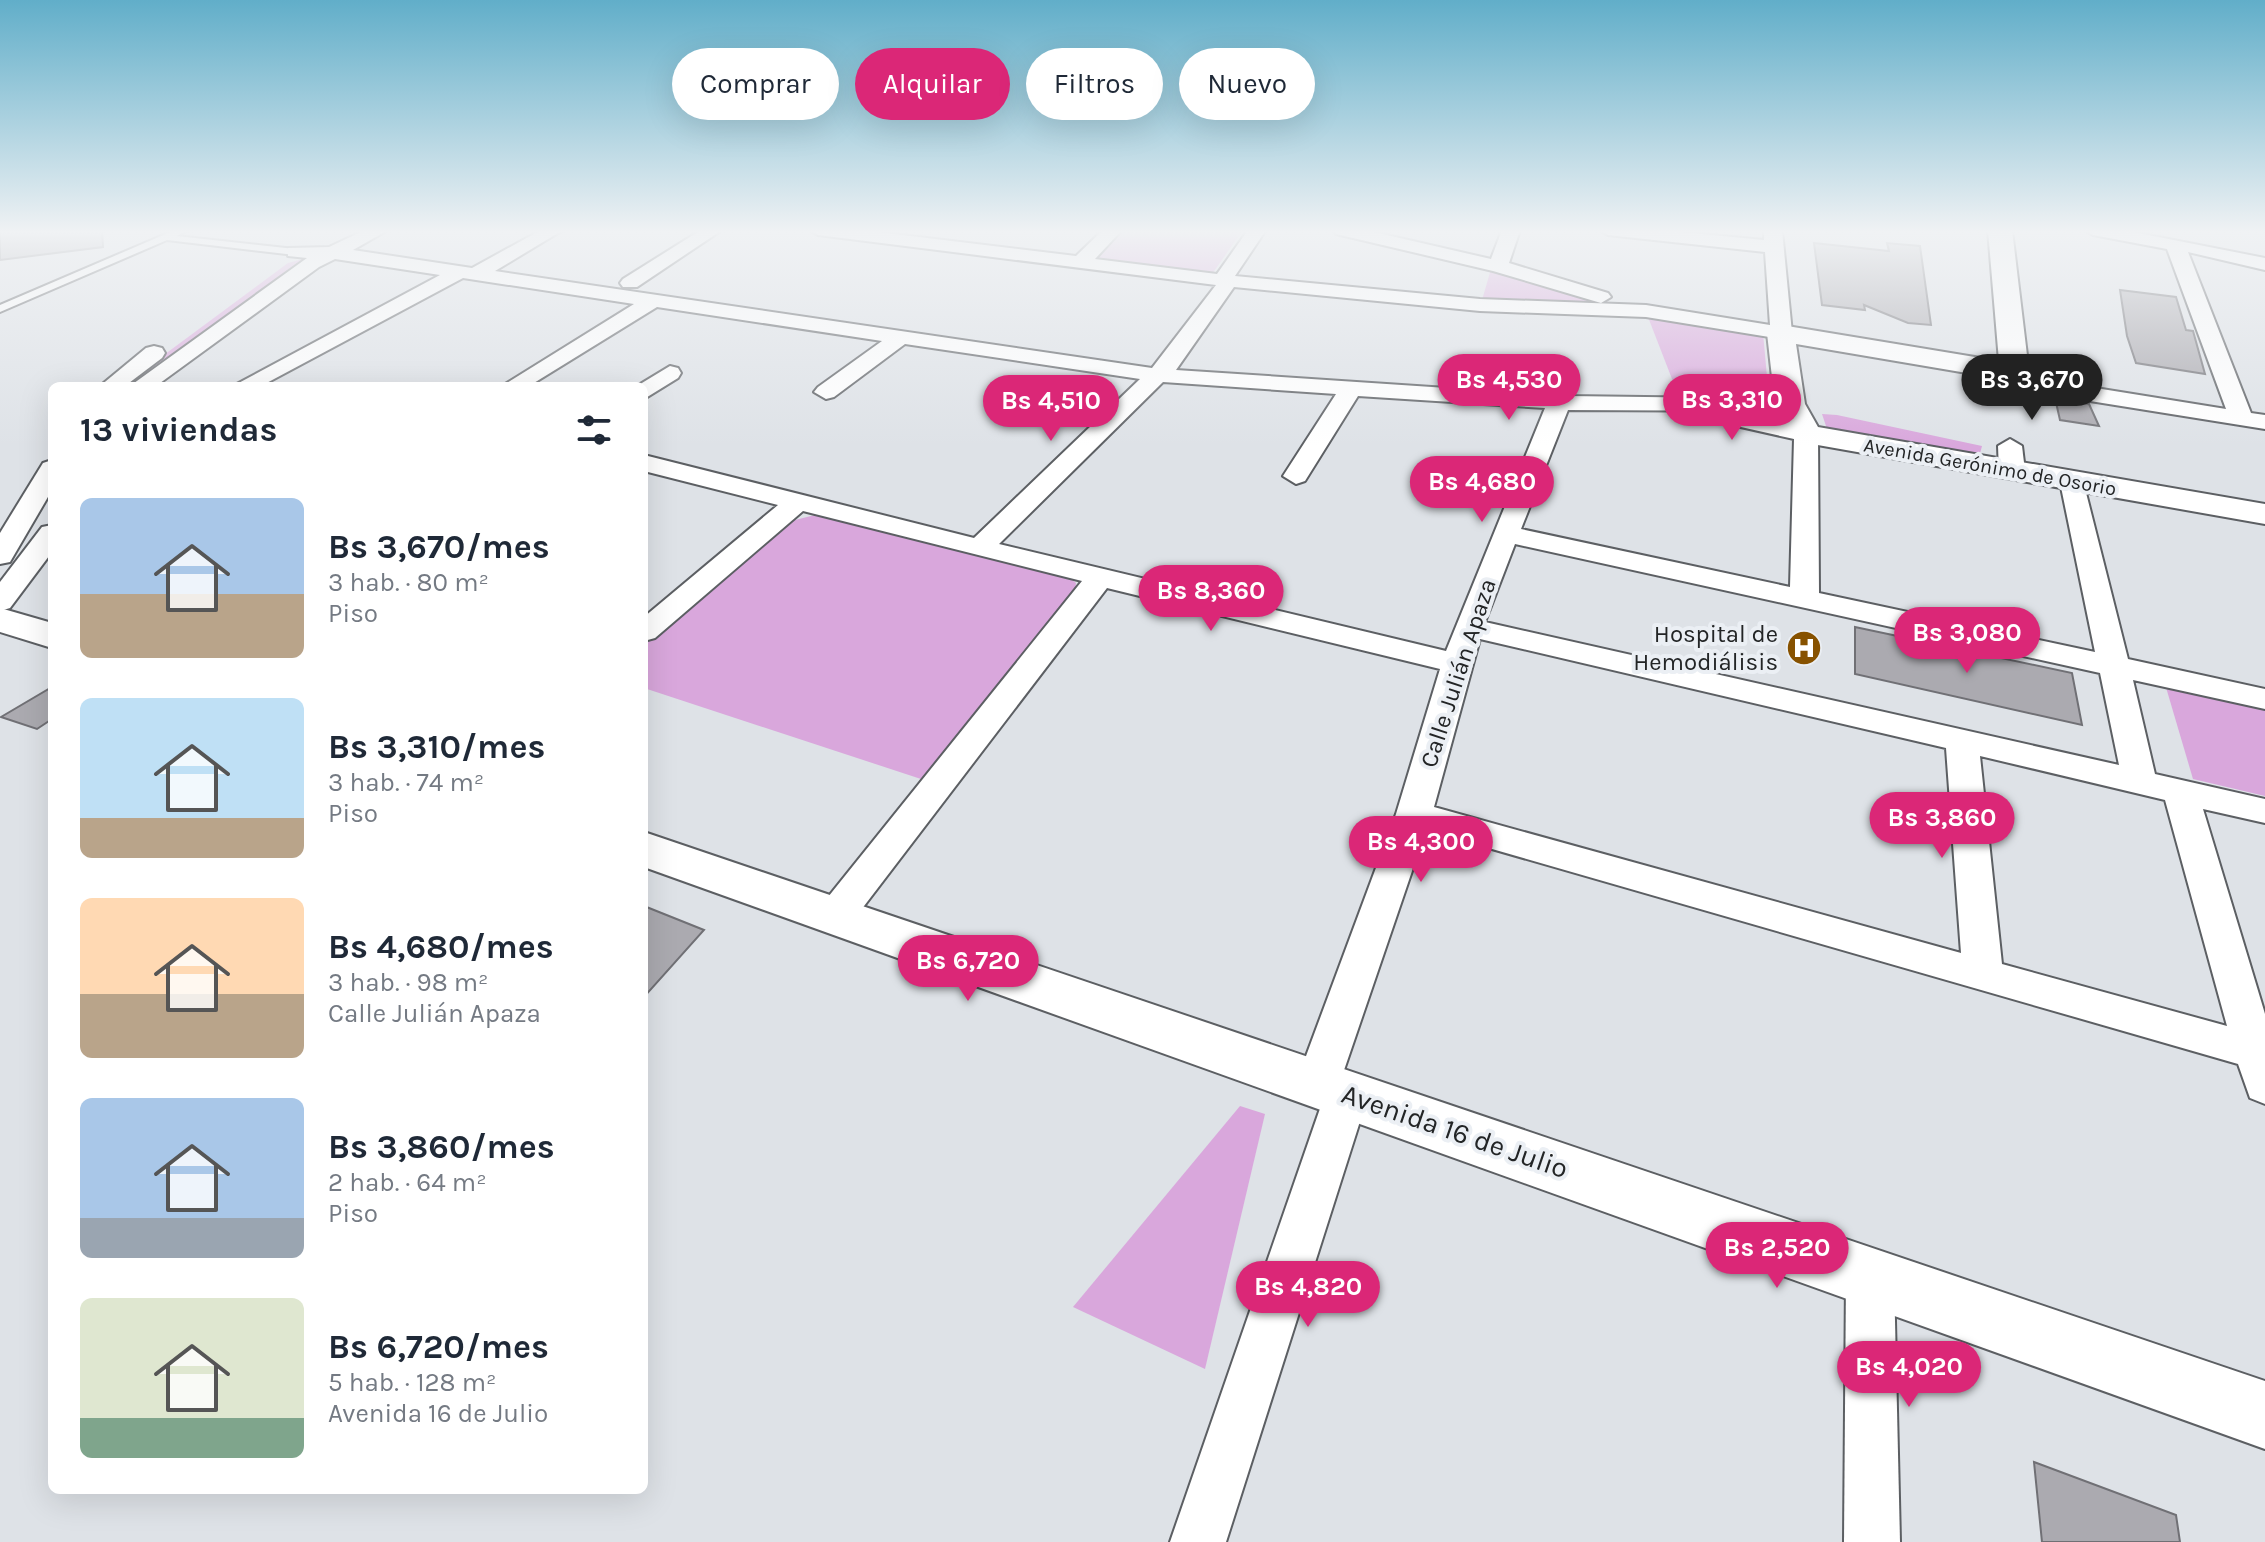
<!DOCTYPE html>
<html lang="es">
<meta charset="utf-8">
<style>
body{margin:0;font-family:Karla,sans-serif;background:#f2f2f3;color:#1f2937;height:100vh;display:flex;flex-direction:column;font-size:30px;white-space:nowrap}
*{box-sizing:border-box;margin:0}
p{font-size:26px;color:#747a83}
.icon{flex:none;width:44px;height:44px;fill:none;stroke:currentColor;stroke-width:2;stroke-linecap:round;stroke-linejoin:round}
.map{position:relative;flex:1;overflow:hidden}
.details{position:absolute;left:48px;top:382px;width:600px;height:1112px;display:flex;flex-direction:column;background:#fff;border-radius:12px;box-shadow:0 8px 32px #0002}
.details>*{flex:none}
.banner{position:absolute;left:672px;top:48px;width:760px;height:72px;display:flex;gap:16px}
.price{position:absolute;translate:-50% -68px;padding:0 18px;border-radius:28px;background:#db2777;color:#fff;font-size:26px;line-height:52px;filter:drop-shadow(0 2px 4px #0008)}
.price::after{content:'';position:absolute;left:50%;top:48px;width:24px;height:18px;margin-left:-12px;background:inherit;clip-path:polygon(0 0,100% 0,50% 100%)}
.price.selected{background:#222;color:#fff}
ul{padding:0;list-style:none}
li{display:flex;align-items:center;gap:24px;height:200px;padding:0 32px}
li span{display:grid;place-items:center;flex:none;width:224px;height:160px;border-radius:12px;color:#555}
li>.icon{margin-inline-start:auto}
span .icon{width:96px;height:96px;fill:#fffc;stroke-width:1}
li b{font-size:34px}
h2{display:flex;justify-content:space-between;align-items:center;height:96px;padding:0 32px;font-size:34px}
.pill{padding:0 28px;border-radius:36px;background:#fff;box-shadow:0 8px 32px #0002;font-size:28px;line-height:72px}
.pill.selected{background:#db2777;color:#fff}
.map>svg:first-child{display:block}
</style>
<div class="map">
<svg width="2265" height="1542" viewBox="0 0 2265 1542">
<rect width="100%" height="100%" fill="#dee2e7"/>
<g fill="#d9a7dc">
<polygon points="1121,230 1243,230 1212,274 1093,260"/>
<polygon points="303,259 306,261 131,386 122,386 288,263"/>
<polygon points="1491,269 1602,304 1482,300"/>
<polygon points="1648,317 1763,333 1769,399 1679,397"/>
<polygon points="1822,414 1837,415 1982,446 1979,457 1827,429"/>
<polygon points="819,514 1071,579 1076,583 1075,592 921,779 644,688 644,645 795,520"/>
<polygon points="2165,684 2265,706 2265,796 2193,779"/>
<polygon points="1240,1106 1265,1114 1205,1369 1073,1307"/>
</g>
<g fill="#abaab0" stroke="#707075" stroke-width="2">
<polygon points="0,230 102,230 103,247 0,260"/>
<polygon points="1814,243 1889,251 1887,243 1920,246 1931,325 1908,323 1864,305 1865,310 1822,305"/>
<polygon points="2120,290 2176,297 2186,330 2193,331 2205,374 2136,363 2127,336"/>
<polygon points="2048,366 2073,370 2079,382 2050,378"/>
<polygon points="2055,398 2089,404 2099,426 2060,420"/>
<polygon points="1855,627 2072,673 2082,725 1855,674"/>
<polygon points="52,687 52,719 37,729 1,717"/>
<polygon points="644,906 704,930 644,997"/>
<polygon points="2034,1462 2176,1515 2180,1542 2042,1542"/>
</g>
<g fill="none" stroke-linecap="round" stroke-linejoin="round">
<g stroke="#5c5f63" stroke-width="4">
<polygon id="service" points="175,230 188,230 177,236 295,249 300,252 295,255 167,240 0,312 0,305"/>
</g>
<g stroke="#5c5f63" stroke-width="4">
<g id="minor">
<path d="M365,230H388L353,250L472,268L541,230H563L495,271L1152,368L1216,285L818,235L809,230H861L1076,256L1103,230H1122L1095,259L1217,274L1248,230H1266L1235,276L1480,299L1646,305L1770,325L1765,252L1608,235L1599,230H1660L1764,240V230H1782L1792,333L1781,339L1646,317L1480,311L1234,287L1176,370L1568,396L1798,399L1802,404L1798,409L1790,411L1568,410L1521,529L1790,587L1794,439L1723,423L1719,418L1731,411L1815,429L1818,434L1819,593L2095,652L2060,482L2064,477H2082L2128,659L2265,689V709L2133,680L2155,774L2265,799V823L2203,809L2265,1014V1104L2250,1098L2238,1064L1426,830L1342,1076L1362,1080L1369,1093L1226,1542H1170L1323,1100L1303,1096L1296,1083L1396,814L1440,669L1107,588L848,927L834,932L820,927L815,917L820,907L1082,581L803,511L655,638L644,641V617L778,505L644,471V455L974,538L1140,379L905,344L834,397L826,399L814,392L818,387L882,341L657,307L529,386H502L634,304L463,278L261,386H233L440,275L335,259L319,267L156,386H130L307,258L288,256V248L329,247ZM1163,382L1336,394L1283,476L1296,484L1305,481L1358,396L1545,408L1446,651L999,544ZM1515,544L2100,673L2119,765L1485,622ZM1480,639L1946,748L1961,953L1434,807ZM1980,756L2165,800L2227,1026L2002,964Z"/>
<polygon points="701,230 722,230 637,287 623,287 620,283 623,279"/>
<polygon points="1333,230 1365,230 1491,259 1502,230 1520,230 1509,263 1608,293 1611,297 1601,303 1493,271 1336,234"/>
<polygon points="2084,230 2123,230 2265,258 2265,270 2188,252 2251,413 2265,415 2265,429 2040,393 2006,377 2003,372 2014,365 2046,380 2226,409 2167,249 2093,235"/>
<polygon points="154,346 162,348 165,353 162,358 125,386 100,386 146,348"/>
<polygon points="670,366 678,368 681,373 678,378 644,399 644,386 637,386"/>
<polygon points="2010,439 2022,446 2025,471 2012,479 1999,471 1998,446"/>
<polygon points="52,460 52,490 10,562 0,564 0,533 43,463"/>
<polygon points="52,525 52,552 10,608 0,611 0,582 42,527"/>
<polygon points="1870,1253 1887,1260 1894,1277 1900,1542 1844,1542 1846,1277 1853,1260"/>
</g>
</g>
<g stroke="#5c5f63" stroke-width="4">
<polygon id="tertiary" points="1988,230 2012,230 2029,372 2024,378 2014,381 1796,344 1805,404 1818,427 2265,504 2265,524 1795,441 1775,404 1767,333 1771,327 1781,325 1999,361"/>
</g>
<g stroke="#5c5f63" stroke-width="4">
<g id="secondary">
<polygon points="0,608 52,623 52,648 0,632"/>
<polygon points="644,832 2265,1381 2265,1449 644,867"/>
</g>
</g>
<use href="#service" fill="#fff" fill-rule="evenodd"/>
<use href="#minor" fill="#fff" fill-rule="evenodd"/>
<use href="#tertiary" fill="#fff" fill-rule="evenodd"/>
<use href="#secondary" fill="#fff" fill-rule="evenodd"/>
</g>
<linearGradient id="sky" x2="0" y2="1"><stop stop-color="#61aec9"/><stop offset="0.52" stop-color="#f0f2f4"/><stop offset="1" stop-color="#f0f2f4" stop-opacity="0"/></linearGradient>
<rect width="2265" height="446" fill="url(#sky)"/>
<defs>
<g id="hospital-disc" transform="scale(1.8)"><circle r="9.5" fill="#875200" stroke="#ebeff4"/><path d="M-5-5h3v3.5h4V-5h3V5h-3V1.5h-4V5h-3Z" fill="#fff"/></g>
</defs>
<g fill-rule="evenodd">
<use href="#hospital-disc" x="1804" y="648"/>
</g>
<g text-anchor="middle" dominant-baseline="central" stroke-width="8" stroke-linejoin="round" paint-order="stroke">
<g font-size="20" fill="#232526" stroke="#ebeff4">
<text transform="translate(1990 467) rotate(10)">Avenida Gerónimo de Osorio</text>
</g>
<g font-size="24" fill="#232526" stroke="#ebeff4" text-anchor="end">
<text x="1778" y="634">Hospital de<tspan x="1778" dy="28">Hemodiálisis</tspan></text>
</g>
<g font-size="24" fill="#232526" stroke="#ebeff4">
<text transform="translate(1458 673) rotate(-72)">Calle Julián Apaza</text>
</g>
<g font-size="28" fill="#232526" stroke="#ebeff4">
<text transform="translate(1455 1131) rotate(19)">Avenida 16 de Julio</text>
</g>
</g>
</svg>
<b class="price" style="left:1509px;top:422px">Bs 4,530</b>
<b class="price selected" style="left:2032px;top:422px">Bs 3,670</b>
<b class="price" style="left:1732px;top:442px">Bs 3,310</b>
<b class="price" style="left:1051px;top:443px">Bs 4,510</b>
<b class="price" style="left:1482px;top:524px">Bs 4,680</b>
<b class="price" style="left:1211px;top:633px">Bs 8,360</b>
<b class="price" style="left:1967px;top:675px">Bs 3,080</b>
<b class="price" style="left:1942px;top:860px">Bs 3,860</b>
<b class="price" style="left:1421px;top:884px">Bs 4,300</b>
<b class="price" style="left:968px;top:1003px">Bs 6,720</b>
<b class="price" style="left:1777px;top:1290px">Bs 2,520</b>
<b class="price" style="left:1308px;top:1329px">Bs 4,820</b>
<b class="price" style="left:1909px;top:1409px">Bs 4,020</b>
<div class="banner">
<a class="pill">Comprar</a>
<a class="pill selected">Alquilar</a>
<a class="pill">Filtros</a>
<a class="pill">Nuevo</a>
</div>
<section class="details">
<h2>13 viviendas<svg class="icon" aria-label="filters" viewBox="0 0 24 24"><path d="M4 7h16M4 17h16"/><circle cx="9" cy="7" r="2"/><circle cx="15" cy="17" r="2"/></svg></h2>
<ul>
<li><span style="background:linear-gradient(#a9c7e8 60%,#b9a48a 0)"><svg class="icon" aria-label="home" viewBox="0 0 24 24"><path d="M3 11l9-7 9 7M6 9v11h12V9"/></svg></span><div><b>Bs 3,670/mes</b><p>3 hab. · 80 m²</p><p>Piso</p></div></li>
<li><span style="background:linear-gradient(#bfe0f5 75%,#b9a48a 0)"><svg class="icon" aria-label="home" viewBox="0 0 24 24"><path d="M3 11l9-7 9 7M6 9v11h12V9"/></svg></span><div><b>Bs 3,310/mes</b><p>3 hab. · 74 m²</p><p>Piso</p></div></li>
<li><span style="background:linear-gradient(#ffd9b3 60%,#b9a48a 0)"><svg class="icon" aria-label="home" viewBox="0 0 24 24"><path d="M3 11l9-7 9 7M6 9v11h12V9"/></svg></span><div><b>Bs 4,680/mes</b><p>3 hab. · 98 m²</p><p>Calle Julián Apaza</p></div></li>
<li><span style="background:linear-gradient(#a9c7e8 75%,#9aa5b1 0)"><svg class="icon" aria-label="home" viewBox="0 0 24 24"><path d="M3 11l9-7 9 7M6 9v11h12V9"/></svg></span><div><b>Bs 3,860/mes</b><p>2 hab. · 64 m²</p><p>Piso</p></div></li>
<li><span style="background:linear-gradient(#dfe7d0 75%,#7fa58c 0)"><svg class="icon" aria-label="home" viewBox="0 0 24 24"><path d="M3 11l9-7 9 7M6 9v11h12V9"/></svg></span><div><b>Bs 6,720/mes</b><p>5 hab. · 128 m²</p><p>Avenida 16 de Julio</p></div></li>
</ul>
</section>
</div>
